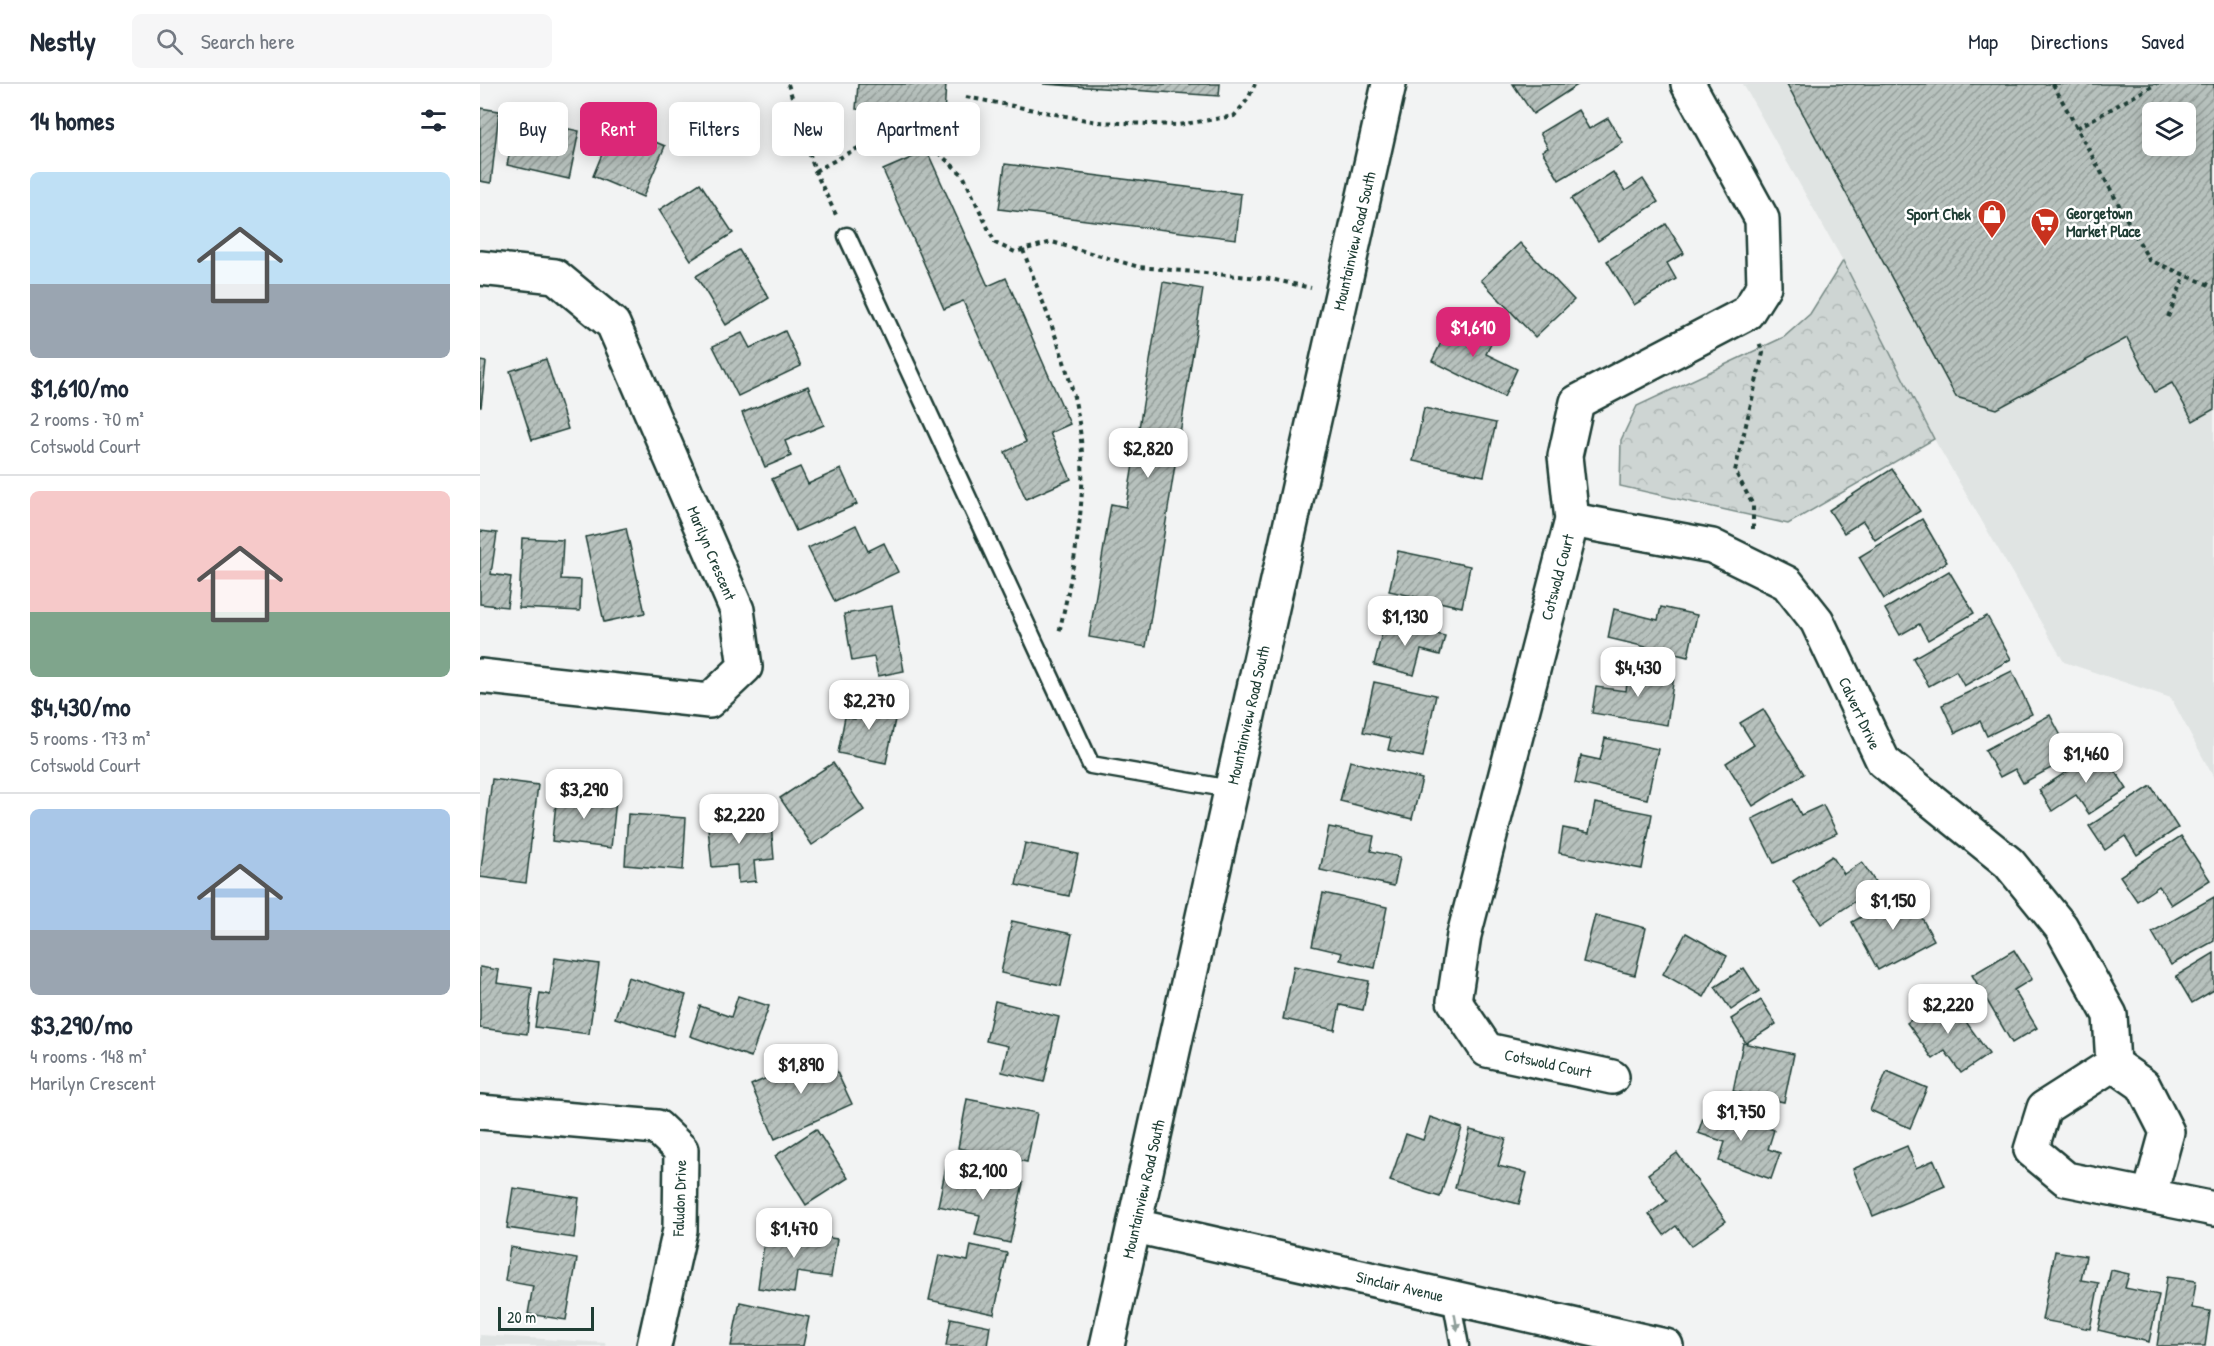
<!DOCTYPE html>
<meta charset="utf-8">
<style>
body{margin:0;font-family:"Patrick Hand",sans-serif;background:#f6f6f7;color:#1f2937;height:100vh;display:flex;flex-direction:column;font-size:22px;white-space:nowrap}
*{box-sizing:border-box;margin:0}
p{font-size:20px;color:#747a83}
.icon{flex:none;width:33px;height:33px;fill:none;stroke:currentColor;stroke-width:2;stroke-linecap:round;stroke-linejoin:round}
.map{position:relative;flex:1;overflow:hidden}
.drawer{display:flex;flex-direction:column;background:#fff;width:480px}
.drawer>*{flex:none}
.banner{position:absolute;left:18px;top:18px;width:570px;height:54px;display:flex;gap:12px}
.buttons{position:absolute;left:1662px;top:18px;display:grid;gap:12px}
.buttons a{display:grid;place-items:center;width:54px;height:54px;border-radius:9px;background:#fff;box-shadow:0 3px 15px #0003;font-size:30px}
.scale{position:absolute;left:18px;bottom:15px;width:96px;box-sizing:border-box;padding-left:6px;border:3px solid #1f3d34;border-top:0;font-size:16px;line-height:21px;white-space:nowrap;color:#1f3d34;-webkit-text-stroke:4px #fff;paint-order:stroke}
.price{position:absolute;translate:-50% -51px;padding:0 14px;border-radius:12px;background:#fff;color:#222;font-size:20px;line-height:39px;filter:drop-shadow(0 2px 3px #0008)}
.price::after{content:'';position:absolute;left:50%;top:36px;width:18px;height:14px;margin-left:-9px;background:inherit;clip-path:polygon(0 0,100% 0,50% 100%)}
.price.on{background:#db2777;color:#fff}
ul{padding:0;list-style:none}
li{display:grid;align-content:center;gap:12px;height:318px;padding:0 30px}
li+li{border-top:2px solid #e0e1e3}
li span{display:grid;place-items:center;height:186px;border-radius:9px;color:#555}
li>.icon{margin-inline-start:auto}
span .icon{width:108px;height:108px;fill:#fffc;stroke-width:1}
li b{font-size:26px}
h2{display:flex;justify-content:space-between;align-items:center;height:72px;padding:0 30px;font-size:26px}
.chip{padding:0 21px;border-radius:9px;background:#fff;box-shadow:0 3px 15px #0003;font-size:21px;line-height:54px}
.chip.on{background:#db2777;color:#fff}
header{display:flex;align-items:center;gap:36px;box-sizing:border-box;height:84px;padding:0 30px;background:#fff;border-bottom:2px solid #e0e1e3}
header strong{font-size:28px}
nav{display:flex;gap:33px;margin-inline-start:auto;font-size:21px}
.search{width:420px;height:54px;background:#f6f6f7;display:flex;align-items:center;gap:15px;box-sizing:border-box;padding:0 21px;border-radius:9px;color:#747a83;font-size:22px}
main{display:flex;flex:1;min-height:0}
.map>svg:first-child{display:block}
</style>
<header>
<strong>Nestly</strong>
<div class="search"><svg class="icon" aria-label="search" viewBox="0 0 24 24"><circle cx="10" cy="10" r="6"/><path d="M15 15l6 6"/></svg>Search here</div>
<nav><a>Map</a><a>Directions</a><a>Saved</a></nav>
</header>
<main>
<section class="drawer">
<h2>14 homes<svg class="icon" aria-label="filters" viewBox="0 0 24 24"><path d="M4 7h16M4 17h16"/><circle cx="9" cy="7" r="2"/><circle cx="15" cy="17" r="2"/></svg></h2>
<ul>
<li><span style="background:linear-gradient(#bfe0f5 60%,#9aa5b1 0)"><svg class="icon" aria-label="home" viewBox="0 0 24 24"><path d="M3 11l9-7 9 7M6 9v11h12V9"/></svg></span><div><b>$1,610/mo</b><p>2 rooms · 70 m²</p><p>Cotswold Court</p></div></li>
<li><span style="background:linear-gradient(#f6c9c9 65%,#7fa58c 0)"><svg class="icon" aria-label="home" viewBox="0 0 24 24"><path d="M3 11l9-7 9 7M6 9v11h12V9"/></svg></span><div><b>$4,430/mo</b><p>5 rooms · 173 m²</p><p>Cotswold Court</p></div></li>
<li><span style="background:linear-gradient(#a9c7e8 65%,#9aa5b1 0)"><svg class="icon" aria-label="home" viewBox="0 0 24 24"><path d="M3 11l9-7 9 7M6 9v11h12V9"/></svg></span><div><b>$3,290/mo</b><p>4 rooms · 148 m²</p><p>Marilyn Crescent</p></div></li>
</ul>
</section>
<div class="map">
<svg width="1734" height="1262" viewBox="0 0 1734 1262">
<defs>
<pattern id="park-crowns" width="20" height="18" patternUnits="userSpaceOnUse" patternTransform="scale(1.5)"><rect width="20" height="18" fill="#ced5d3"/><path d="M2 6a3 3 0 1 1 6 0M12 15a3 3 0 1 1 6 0" fill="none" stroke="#b0b8b6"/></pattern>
<pattern id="building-hatch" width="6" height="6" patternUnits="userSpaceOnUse" patternTransform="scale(1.5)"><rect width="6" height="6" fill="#b7c1bd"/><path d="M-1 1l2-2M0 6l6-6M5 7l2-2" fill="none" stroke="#949e9a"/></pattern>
</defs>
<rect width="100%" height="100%" fill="#f2f3f3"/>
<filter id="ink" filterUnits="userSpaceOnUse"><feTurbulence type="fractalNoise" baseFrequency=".0167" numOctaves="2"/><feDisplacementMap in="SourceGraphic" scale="12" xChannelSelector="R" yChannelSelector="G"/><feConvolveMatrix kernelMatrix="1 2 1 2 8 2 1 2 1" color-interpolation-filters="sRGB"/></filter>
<g filter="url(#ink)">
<g fill="#e0e4e3" fill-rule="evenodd">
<path d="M1263,0H1734V694L1691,614L1584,578L1454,355L1363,177ZM1672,28H1706V62H1672Z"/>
<polygon points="0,1251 126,1259 125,1262 0,1262"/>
</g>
<polygon fill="url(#park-crowns)" stroke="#768984" stroke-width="1.5" points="1363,177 1454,355 1308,440 1140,402 1141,356 1157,322 1304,253 1330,230"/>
<g fill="url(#building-hatch)" stroke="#1f3d34" stroke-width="1.5" fill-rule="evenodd">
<polygon points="378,0 466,0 464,30 376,25"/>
<polygon points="563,0 740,0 739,12"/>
<polygon points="1033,0 1099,0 1053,30"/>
<path d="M1307,0H1734V325L1713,337L1692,299L1675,308L1647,254L1517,325L1476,313ZM1672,28H1706V62H1672Z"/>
<polygon points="0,24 19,27 11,99 0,97"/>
<polygon points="1098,26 1109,45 1128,34 1143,59 1079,96 1062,67 1068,64 1060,49"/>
<polygon points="37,34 99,47 89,95 27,81"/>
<polygon points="134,41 185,62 163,113 113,92"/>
<polygon points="447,67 508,202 526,194 590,340 570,349 591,395 546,415 525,368 546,358 483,217 464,225 403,86"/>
<polygon points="525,80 761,110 756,155 519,125"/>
<polygon points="1133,88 1145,107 1163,95 1178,118 1118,157 1091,115"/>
<polygon points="220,99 253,149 211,176 179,126"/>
<polygon points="1186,140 1204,169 1187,179 1196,195 1154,221 1127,177"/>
<polygon points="1040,159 1094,216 1055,253 1001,196"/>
<polygon points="259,166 289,214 246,241 216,192"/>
<polygon points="683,198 723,205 666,563 609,553 631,420 646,423"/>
<polygon points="973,234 1014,254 1006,270 1037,285 1024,313 952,277"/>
<polygon points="305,247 321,282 258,312 233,262 262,249 270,264"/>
<polygon points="66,275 88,345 52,356 30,287"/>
<polygon points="0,277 6,278 1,323 0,323"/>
<polygon points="328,302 344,341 305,357 311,372 285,383 262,329"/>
<polygon points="944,324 1016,339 1004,392 933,377"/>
<polygon points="320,383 328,400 361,385 377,420 316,447 292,395"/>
<polygon points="1412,385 1440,427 1395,456 1383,437 1364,449 1349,426"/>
<polygon points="1442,435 1467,478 1404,515 1379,473"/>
<polygon points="376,441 388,467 404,459 418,488 355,518 328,464"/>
<polygon points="146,444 165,529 124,538 105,453"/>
<polygon points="0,447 17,449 11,490 31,493 27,523 0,520"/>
<polygon points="42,454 83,456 81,495 101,496 100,527 39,524"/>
<polygon points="918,467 990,482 982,523 909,507"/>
<polygon points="1469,487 1494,529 1448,556 1439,540 1420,551 1405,525"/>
<polygon points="412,522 424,587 398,592 394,573 372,577 364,530"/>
<polygon points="1181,523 1217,531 1208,573 1128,554 1134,525 1178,536"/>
<polygon points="1507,532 1531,575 1484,602 1476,587 1449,602 1433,574"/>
<polygon points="905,537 965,552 960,571 941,566 934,591 894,581"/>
<polygon points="1149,585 1194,592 1187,641 1112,629 1116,603 1146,607"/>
<polygon points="1532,587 1552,630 1507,652 1500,637 1475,649 1462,621"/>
<polygon points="894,598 956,611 943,673 908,666 911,654 883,648"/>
<polygon points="379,613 418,621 406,679 358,669 365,633 375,635"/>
<polygon points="1283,625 1324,690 1273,722 1246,679 1274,661 1260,639"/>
<polygon points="1570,631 1592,673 1543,699 1535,685 1520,693 1505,666"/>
<polygon points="1125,654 1178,665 1167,715 1095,699 1101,672 1120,676"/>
<polygon points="1621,665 1647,705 1609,730 1596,711 1572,727 1559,706"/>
<polygon points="870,677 942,695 932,735 860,717"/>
<polygon points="353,679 384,726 332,761 300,714"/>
<polygon points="12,695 58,701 46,799 0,793"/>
<polygon points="1671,702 1698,744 1657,771 1645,752 1625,766 1609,742"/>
<polygon points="77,709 136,716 131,764 72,757"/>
<polygon points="1313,715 1321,731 1343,721 1357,749 1294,779 1272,735"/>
<polygon points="1115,719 1172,730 1162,785 1079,769 1083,744 1109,749"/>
<polygon points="148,730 206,734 203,786 145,781"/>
<polygon points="262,731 263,743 291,740 294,775 274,777 276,797 258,799 257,781 232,783 227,734"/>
<polygon points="849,743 894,752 891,767 920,773 914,802 840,786"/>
<polygon points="1701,752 1730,796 1691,821 1679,802 1657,817 1640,792"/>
<polygon points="545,759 598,770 589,812 536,801"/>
<polygon points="1352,772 1364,790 1382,778 1398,802 1341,840 1313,797"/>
<polygon points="1427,807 1454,856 1398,886 1372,838"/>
<polygon points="843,809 907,823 895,884 860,876 862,869 832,862"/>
<polygon points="1734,813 1734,857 1691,881 1672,848"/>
<polygon points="1115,831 1166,844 1155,891 1103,878"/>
<polygon points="532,837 592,850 581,902 521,889"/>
<polygon points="1206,849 1247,872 1224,913 1183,890"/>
<polygon points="1534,866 1552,895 1534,906 1557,944 1532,959 1492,891"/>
<polygon points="1734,869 1734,906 1712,919 1696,892"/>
<polygon points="75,874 119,880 109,950 55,943 60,909 70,911"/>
<polygon points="814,882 889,897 883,926 860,921 855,946 803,935"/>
<polygon points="0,883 19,886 17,899 52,904 47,950 0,944"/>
<polygon points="1264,884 1279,907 1251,926 1235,903"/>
<polygon points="148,893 206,911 193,952 135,934"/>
<polygon points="1467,911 1509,970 1481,989 1465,967 1453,975 1427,939"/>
<polygon points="258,912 289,922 271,973 210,952 220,922 251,933"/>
<polygon points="1281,916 1296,940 1266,959 1251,935"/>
<polygon points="515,917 579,933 564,998 522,988 528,962 506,957"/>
<polygon points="1263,959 1314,970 1304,1018 1253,1007"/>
<polygon points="347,967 372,1020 295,1055 271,1001"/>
<polygon points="1407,987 1447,1004 1430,1044 1390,1026"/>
<polygon points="487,1015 557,1029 547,1078 478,1064"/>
<polygon points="1227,1022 1294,1046 1288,1065 1300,1069 1291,1095 1239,1077 1245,1058 1218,1049"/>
<polygon points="950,1033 982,1044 960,1113 910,1097 926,1050 943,1056"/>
<polygon points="336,1045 368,1094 326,1121 295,1072"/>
<polygon points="990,1046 1026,1055 1018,1082 1047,1089 1039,1120 975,1104"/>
<polygon points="1427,1062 1436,1084 1454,1076 1465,1102 1393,1132 1373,1085"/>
<polygon points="1197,1069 1246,1137 1211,1162 1196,1142 1184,1151 1169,1130 1187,1117 1168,1090"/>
<polygon points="466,1083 543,1099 530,1159 495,1151 500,1131 458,1122"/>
<polygon points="33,1104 99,1114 94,1154 27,1144"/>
<polygon points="286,1145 357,1155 351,1193 317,1188 314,1209 278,1204"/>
<polygon points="491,1161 527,1169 514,1230 449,1216 459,1171 488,1177"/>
<polygon points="30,1163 97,1175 86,1236 48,1230 53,1202 25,1197"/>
<polygon points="1575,1167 1606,1172 1601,1196 1619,1199 1610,1245 1562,1236"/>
<polygon points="1631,1186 1649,1190 1645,1204 1679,1211 1669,1258 1618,1246"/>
<polygon points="1687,1193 1716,1197 1712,1224 1730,1227 1725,1262 1677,1262"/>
<polygon points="260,1218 329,1233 323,1262 251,1262"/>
<polygon points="471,1234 510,1242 507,1262 466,1262"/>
</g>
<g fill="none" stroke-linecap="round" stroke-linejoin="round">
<g stroke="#1f3d34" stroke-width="21">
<g id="lane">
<polyline points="367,152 611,681 751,705"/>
<polyline points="971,1214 980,1262"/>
</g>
</g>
<g stroke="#1f3d34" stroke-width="38">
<g id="street">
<polyline points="0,184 75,192 133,240 257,526 265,583 229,617 0,592"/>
<polyline points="1092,436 1232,462 1307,499 1337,537 1403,677 1529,779 1581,843 1630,931 1633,980"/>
<polyline points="1633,980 1564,1024 1551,1066 1586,1095 1734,1125"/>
<polyline points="1633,980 1663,1001 1687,1048 1670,1110"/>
<polyline points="1132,993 1007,966 974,917 984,851 1092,436 1085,372 1097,318 1267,229 1284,202 1282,135 1208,0"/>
<polyline points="0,1028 177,1043 201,1066 200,1146 174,1262"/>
</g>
</g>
<g stroke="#1f3d34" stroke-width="38">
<g id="secondary">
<polyline points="655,1142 1186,1262"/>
<polyline points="627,1262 909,0"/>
</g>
</g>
<g stroke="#1f3d34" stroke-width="4" stroke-dasharray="4.5 4.5" stroke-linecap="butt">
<polyline points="308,0 335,87 357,133"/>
<polyline points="1573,0 1669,176 1734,203"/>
<polyline points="486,13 617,38 698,41 754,32 768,15 775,0"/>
<polyline points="1597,44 1676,0"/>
<polyline points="335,87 395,55 446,58 483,91 515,159 535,168 572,158 659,183 791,195 831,204"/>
<path d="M543,166C561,214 582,264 594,313C613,391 596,474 579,549"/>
<polyline points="1688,233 1705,191"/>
<polyline points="1273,445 1273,421 1255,387 1283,269 1279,258"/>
</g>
<use href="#lane" stroke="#fff" stroke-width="16"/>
<use href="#street" stroke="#fff" stroke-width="33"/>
<use href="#secondary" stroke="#fff" stroke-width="33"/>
</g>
<defs><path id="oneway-solid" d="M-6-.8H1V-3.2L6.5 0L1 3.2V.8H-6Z" transform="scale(1.5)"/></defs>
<use fill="#8f9e9a" href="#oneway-solid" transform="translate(976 1238) rotate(80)"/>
</g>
<defs>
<g id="shop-pin" transform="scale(1.5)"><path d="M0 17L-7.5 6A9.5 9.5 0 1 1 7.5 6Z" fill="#c8321e" stroke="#fff"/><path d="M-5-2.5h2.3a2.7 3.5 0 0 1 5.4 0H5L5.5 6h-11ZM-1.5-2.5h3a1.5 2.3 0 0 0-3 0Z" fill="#fff"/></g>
<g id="supermarket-pin" transform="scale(1.5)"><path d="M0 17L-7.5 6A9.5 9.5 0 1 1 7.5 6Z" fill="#c8321e" stroke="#fff"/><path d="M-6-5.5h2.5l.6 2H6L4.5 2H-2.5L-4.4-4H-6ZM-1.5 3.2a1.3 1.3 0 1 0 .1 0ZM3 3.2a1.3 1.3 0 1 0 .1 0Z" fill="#fff"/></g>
</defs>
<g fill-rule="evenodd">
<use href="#shop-pin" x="1512" y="130"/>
<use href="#supermarket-pin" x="1565" y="138"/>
</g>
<g text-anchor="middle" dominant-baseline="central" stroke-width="5" stroke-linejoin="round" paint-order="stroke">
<g font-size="16" font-weight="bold" fill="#1f3d34" stroke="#fff" text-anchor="start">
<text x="1586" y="129">Georgetown<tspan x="1586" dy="18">Market Place</tspan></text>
<text x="1491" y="130" text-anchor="end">Sport Chek</text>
</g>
<g font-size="16" fill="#1f3d34" stroke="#fff">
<text transform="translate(874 157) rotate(-77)">Mountainview Road South</text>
<text transform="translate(232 469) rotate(67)">Marilyn Crescent</text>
<text transform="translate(1077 493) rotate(-75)">Cotswold Court</text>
<text transform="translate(1380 629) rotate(65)">Calvert Drive</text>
<text transform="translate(768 631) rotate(-77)">Mountainview Road South</text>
<text transform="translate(1068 979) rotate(12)">Cotswold Court</text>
<text transform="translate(663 1105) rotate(-77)">Mountainview Road South</text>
<text transform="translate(199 1114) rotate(-88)">Faludon Drive</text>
<text transform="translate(920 1202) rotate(13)">Sinclair Avenue</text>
</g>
</g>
</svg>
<div class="buttons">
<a><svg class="icon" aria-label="layers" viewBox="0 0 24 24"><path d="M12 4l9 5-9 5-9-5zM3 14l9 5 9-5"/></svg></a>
</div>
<div class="scale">20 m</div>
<b class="price on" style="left:993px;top:274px">$1,610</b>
<b class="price" style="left:668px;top:395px">$2,820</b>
<b class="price" style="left:925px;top:563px">$1,130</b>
<b class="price" style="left:1158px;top:614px">$4,430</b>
<b class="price" style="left:389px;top:647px">$2,270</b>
<b class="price" style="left:1606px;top:700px">$1,460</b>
<b class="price" style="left:104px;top:736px">$3,290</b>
<b class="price" style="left:259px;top:761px">$2,220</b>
<b class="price" style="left:1413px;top:847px">$1,150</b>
<b class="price" style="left:1468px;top:951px">$2,220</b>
<b class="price" style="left:321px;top:1011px">$1,890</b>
<b class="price" style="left:1261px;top:1058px">$1,750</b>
<b class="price" style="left:503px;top:1117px">$2,100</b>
<b class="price" style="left:314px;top:1175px">$1,470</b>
<div class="banner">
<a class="chip">Buy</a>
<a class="chip on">Rent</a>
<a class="chip">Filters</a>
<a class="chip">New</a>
<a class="chip">Apartment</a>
</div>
</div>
</main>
